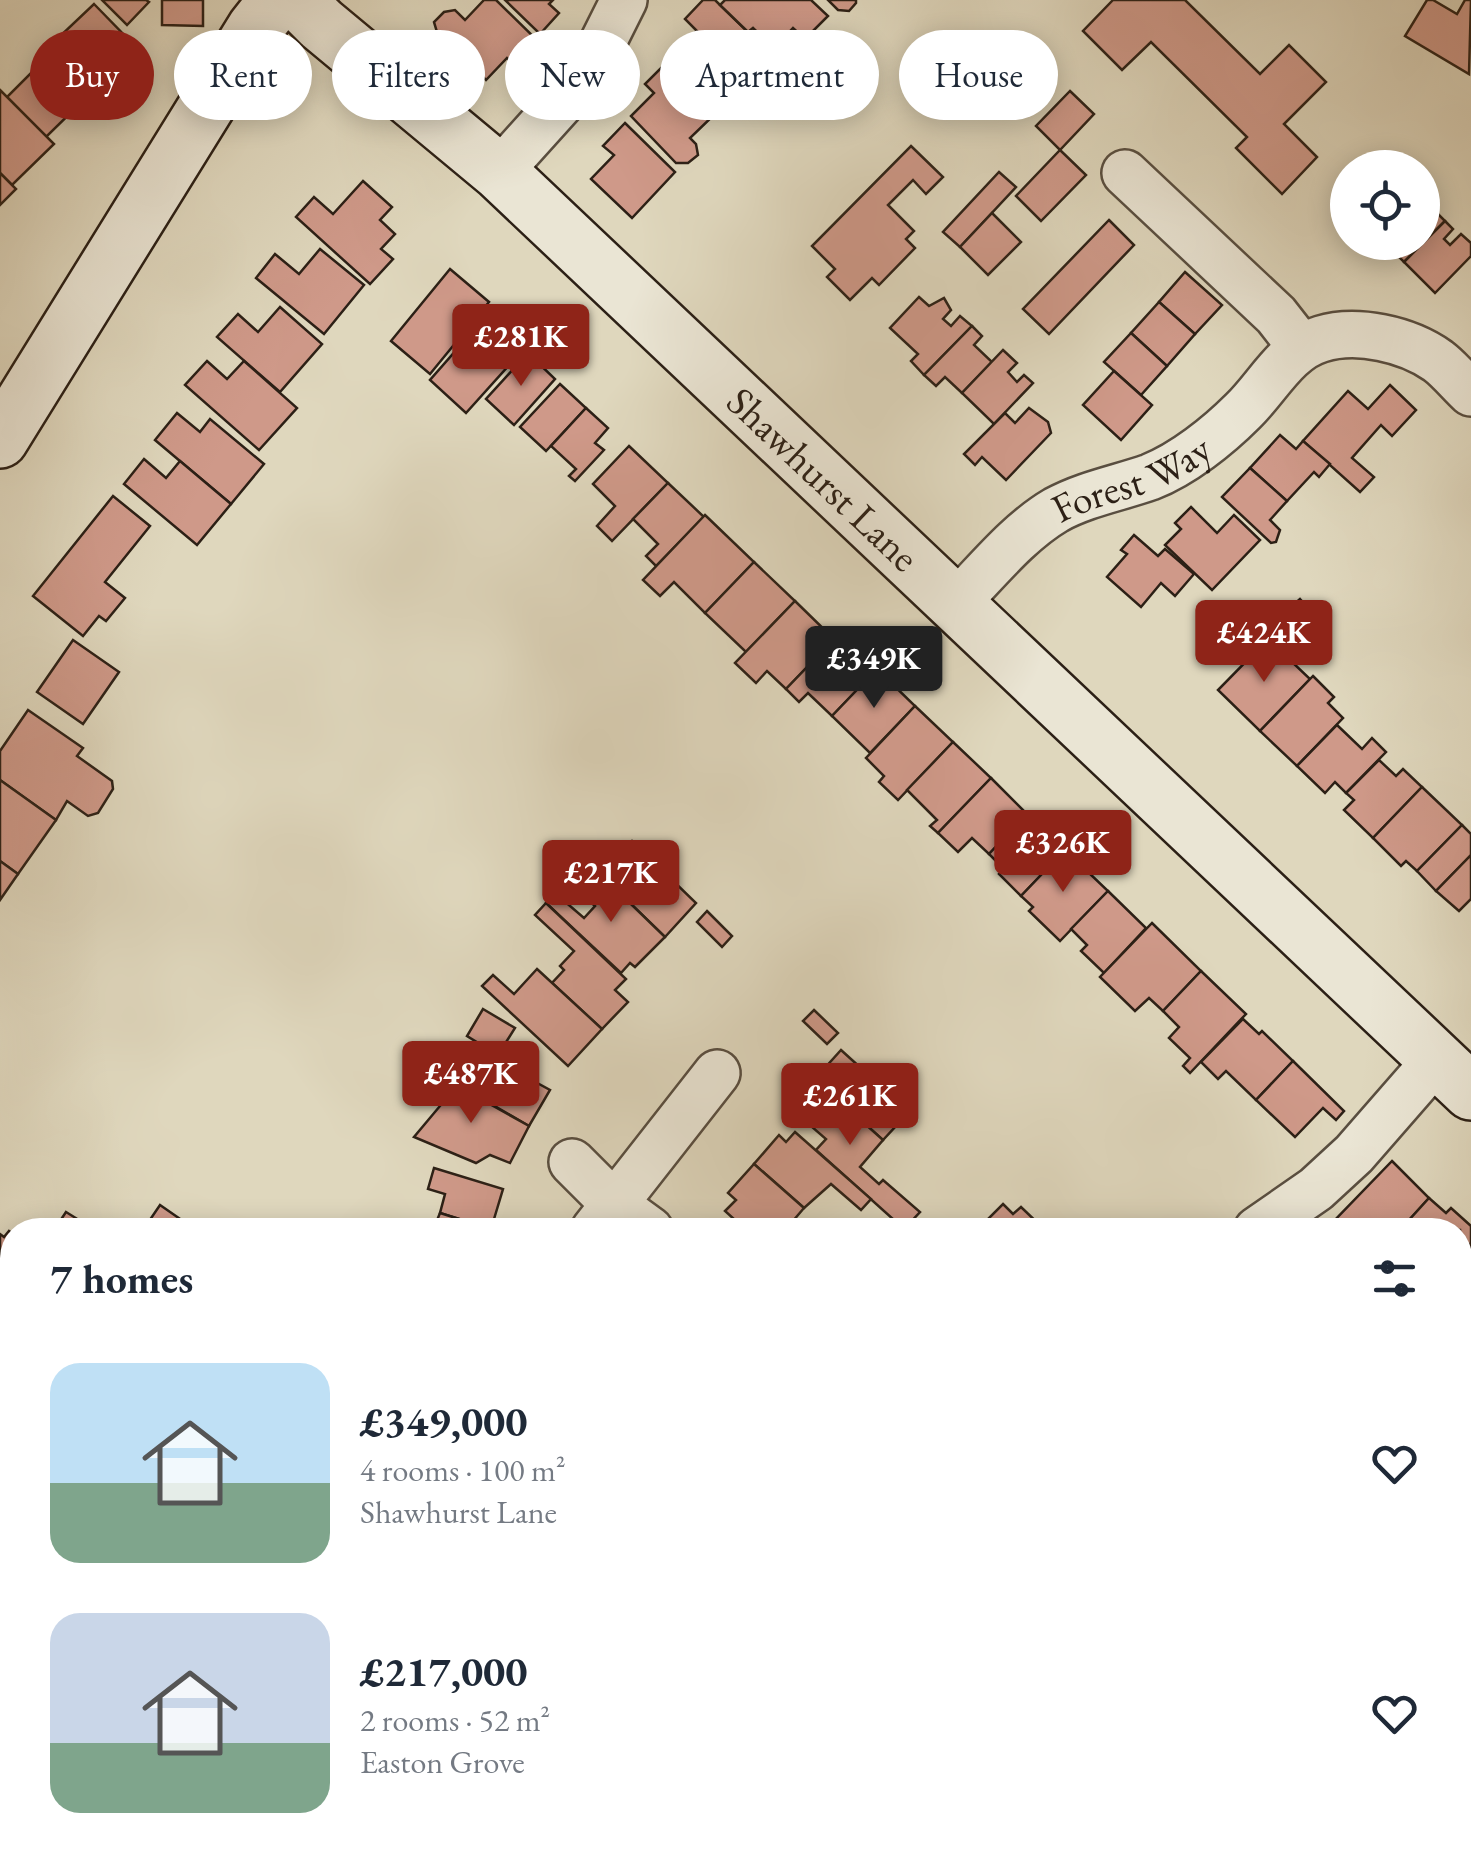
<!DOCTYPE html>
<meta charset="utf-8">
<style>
body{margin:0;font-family:"EB Garamond",serif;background:#f6f6f7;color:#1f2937;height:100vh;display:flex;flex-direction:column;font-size:38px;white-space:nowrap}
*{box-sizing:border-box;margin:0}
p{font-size:32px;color:#747a83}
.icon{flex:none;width:55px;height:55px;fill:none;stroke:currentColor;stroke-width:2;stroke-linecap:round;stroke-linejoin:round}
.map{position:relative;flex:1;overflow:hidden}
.drawer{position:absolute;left:0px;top:1218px;width:1472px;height:642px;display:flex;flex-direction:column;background:#fff;border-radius:40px 40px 0 0;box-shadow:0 5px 25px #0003}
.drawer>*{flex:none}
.banner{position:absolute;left:30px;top:30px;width:1412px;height:90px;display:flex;gap:20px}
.buttons{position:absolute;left:1330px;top:150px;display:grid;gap:20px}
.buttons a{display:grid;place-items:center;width:110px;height:110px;border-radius:50%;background:#fff;box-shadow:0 5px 25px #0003;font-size:50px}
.price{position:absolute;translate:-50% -85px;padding:0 22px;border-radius:10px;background:#8f2418;color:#fff;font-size:32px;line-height:65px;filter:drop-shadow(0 2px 5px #0008)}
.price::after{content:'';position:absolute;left:50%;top:60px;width:30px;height:22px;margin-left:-15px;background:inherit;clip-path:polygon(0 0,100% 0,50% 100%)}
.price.selected{background:#222;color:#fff}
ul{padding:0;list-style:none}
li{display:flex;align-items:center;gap:30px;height:250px;padding:0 50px}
li span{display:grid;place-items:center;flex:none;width:280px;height:200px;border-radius:30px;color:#555}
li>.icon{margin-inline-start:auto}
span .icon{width:120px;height:120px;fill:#fffc;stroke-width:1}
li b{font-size:42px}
h2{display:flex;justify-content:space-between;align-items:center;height:120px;padding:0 50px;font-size:42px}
.pill{padding:0 35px;border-radius:45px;background:#fff;box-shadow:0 5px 25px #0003;font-size:35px;line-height:90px}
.pill.selected{background:#8f2418;color:#fff}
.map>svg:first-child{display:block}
</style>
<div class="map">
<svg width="1471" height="1858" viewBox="0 0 1471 1858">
<rect width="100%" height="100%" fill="#dfd7bd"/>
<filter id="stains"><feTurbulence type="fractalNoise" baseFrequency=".002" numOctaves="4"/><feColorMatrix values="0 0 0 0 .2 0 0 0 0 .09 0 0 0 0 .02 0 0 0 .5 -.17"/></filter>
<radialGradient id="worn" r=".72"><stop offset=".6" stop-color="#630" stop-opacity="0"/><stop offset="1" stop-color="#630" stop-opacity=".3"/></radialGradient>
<g fill="#cf9989" stroke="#2c2016" stroke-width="2.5">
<polygon points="102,0 146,0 149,2 127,25"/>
<polygon points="162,0 203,0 203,26 162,25"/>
<polygon points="484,0 496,0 540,43 517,67 507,58 486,80 437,32 434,22 444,12 455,10 465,20"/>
<polygon points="505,0 553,0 549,4 559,13 540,34"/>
<polygon points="703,0 715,0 720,5 748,32 743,37 757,50 714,95 673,55 697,31 685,19"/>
<polygon points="725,0 811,0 828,16 805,39 793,28 774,48 753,28 748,32 720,5"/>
<polygon points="828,0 856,0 856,3 849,11 838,10"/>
<polygon points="1113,0 1185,0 1260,74 1289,45 1326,82 1284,124 1317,157 1282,194 1236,148 1247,137 1151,42 1122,70 1083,31"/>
<polygon points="1427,0 1433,0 1457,14 1465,0 1471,0 1469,74 1405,36"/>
<polygon points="94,4 130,41 92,78 56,40"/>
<polygon points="54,50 94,90 46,137 7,97"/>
<polygon points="667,62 716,113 690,138 696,144 698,155 688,163 676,163 631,116 654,93 645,84"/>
<polygon points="0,90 54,144 12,185 0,173"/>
<polygon points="1070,91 1094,114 1060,150 1036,126"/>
<polygon points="625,123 675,172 632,218 591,179 614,155 603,146"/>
<polygon points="911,146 943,177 926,194 913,180 888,205 914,231 906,239 915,248 879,285 872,278 850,300 827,277 835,269 812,246"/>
<polygon points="1060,150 1086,175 1041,221 1016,196"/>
<polygon points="999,172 1016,187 960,247 943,232"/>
<polygon points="0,173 16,189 0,205"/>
<polygon points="363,181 392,207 380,220 395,234 381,249 393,259 370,284 296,217 314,197 333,214"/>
<polygon points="1434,210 1445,221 1404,262 1384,242 1422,242 1422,215 1426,219"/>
<polygon points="992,213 1021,242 988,275 960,247"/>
<polygon points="1109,220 1134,245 1049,334 1023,309"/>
<polygon points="1445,221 1453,229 1444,239 1450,245 1461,234 1471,243 1471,256 1435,293 1404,262"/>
<polygon points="320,249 364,285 324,334 256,278 275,254 299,274"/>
<polygon points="450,269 489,302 430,374 391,341"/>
<polygon points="1185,272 1222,305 1195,334 1159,302"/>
<polygon points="919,297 929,306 944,298 951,310 943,319 951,326 960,316 972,326 924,375 911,361 918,354 890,328"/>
<polygon points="1159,302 1195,334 1167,366 1131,333"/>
<polygon points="280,307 322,344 280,392 217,337 238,314 258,332"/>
<polygon points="504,319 530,342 466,413 430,380 473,331 485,340"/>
<polygon points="972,326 982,336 974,345 992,362 962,393 945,377 936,386 924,375"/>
<polygon points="1131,333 1167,366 1141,395 1104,362"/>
<polygon points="1003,350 1017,363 1008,372 1017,382 1024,375 1033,383 994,424 962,393"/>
<polygon points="528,353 555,379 514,425 486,399"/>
<polygon points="207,361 227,379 244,361 297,408 259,450 185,385"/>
<polygon points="1114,371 1152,405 1121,440 1083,405"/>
<polygon points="560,384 586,408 546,451 520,427"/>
<polygon points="1390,385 1416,410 1392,436 1381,425 1352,458 1374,477 1360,492 1303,441 1348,391 1368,409"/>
<polygon points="586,408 608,428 595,443 604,450 575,481 569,476 576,469 551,446"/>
<polygon points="1029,408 1048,422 1051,433 1006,480 982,457 975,465 964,454 1005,413 1015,423"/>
<polygon points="177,413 200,432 210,419 264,464 231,504 155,440"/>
<polygon points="1280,435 1296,449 1303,441 1330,464 1319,477 1314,472 1287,501 1250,468"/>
<polygon points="629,446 668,483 612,541 597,526 615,506 593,484"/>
<polygon points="144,459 166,478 180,461 231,504 197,545 124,484"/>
<polygon points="1250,468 1287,501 1270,520 1280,530 1276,542 1271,543 1222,497"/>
<polygon points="668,483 704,517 656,566 646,556 658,544 633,519"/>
<polygon points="113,496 150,526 105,582 125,598 106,621 99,616 83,636 33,596"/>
<polygon points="1191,507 1217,533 1234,515 1260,540 1212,590 1165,545 1181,529 1175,523"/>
<polygon points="705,515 754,562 705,613 674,582 660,596 643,580"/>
<polygon points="1134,535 1158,556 1165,549 1194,574 1175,596 1161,583 1141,607 1107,577 1127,554 1121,550"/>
<polygon points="754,562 795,601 746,652 705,613"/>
<polygon points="1300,599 1311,611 1279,639 1268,627"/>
<polygon points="795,601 834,639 786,689 767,671 756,683 735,663"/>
<polygon points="837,636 877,669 832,716 808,693 799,702 786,689"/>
<polygon points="1268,639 1310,679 1260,731 1218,690"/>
<polygon points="73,640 119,672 83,724 37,692"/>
<polygon points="877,669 915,706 870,753 832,716"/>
<polygon points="1313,676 1334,697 1328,703 1343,718 1297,766 1260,731"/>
<polygon points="915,706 953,742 898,800 879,782 884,776 866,758"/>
<polygon points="28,710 83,748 77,756 112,781 113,789 98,813 88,816 67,801 56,820 0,780 0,751"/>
<polygon points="1337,725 1362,749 1372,738 1386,752 1346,793 1335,782 1325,793 1297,766"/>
<polygon points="953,742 991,778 938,833 930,826 937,820 907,790"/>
<polygon points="1379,760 1396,776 1403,769 1422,787 1373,838 1344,810 1354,800 1346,793"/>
<polygon points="991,778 1027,814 989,854 972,838 958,852 938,833"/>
<polygon points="0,780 56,820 18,874 0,861"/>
<polygon points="1422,787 1462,825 1417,871 1406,861 1401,866 1373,838"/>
<polygon points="1027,814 1065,850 1021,896 999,874 1004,869 989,854"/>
<polygon points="1462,825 1471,834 1471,855 1436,891 1417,871"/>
<polygon points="632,841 696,903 665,937 600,874"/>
<polygon points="1065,850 1108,891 1060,941 1029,911 1033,907 1021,896"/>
<polygon points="1471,855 1471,899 1459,911 1436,891"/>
<polygon points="0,861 18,874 0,900"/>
<polygon points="600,874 665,937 635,967 630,963 621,973 546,903 555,893 584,918 595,906 583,895"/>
<polygon points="1108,891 1146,928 1104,973 1081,951 1087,945 1071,929"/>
<polygon points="546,903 626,979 615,990 628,1002 602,1029 552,983 564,970 560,966 574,951 535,915"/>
<polygon points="707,911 732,936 722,947 697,922"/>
<polygon points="1152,923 1201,971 1163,1011 1149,998 1135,1011 1100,977"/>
<polygon points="537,969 602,1029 568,1066 482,986 493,975 514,994"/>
<polygon points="1201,971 1246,1014 1190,1073 1183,1066 1190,1058 1169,1038 1179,1027 1163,1011"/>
<polygon points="483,1009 515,1028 498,1055 467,1036"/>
<polygon points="814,1010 838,1033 827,1044 803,1021"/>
<polygon points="1243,1019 1259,1034 1262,1031 1293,1061 1256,1100 1226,1071 1218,1079 1201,1062"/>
<polygon points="841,1050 874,1080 882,1071 901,1089 879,1113 895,1127 883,1140 815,1079"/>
<polygon points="482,1053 550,1090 529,1126 462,1087"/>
<polygon points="1293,1061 1344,1111 1336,1120 1323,1108 1295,1137 1256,1100"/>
<polygon points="445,1079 529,1126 510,1163 490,1155 476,1163 414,1137 445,1100 437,1096 433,1089 436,1081"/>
<polygon points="815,1079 883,1140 860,1167 879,1184 883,1180 920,1212 904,1229 816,1150 826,1139 789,1107"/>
<polygon points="795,1132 871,1199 861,1210 831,1184 804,1208 754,1164 779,1135 786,1142"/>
<polygon points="1392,1161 1429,1198 1400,1230 1337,1230 1335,1220"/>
<polygon points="754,1164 804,1208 793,1221 797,1225 792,1230 746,1230 725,1211 736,1200 728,1193"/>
<polygon points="434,1168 503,1189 491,1229 440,1213 445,1194 428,1189"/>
<polygon points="1429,1198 1446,1213 1451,1208 1471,1226 1471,1243 1460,1255 1460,1230 1400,1230"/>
<polygon points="1003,1204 1013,1214 1021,1207 1045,1230 977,1230"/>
<polygon points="160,1205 196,1230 143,1230"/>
<polygon points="66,1212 95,1230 54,1230"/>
<polygon points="440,1213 491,1229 491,1230 433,1230"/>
<polygon points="9,1231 12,1233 12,1268 9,1272 0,1265 0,1234 4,1237"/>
<polygon points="1471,1243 1471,1297 1464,1305 1460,1302 1460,1255"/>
<polygon points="1460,1387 1471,1397 1471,1420 1460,1410"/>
<polygon points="1471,1430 1471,1491 1460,1482 1460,1443"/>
<polygon points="0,1493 12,1501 12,1521 0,1539"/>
<polygon points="1471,1726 1471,1759 1460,1749 1460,1738"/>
<polygon points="0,1733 12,1740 12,1800 0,1793"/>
<polygon points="1471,1760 1471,1791 1460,1781 1460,1773"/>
<polygon points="0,1793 12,1800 12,1847 0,1840"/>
<polygon points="13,1848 61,1848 56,1858 32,1858"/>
<polygon points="221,1848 281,1848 275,1858 225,1858 217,1854"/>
<polygon points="625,1848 647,1848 644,1858 622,1858"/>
<polygon points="732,1848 769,1848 766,1858 737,1858 730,1856"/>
<polygon points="769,1848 830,1848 827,1858 766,1858"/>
<polygon points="830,1848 890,1848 887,1858 827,1858"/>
<polygon points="902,1848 956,1848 951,1858 898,1858"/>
<polygon points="956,1848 991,1848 1007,1854 1005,1858 951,1858"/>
<polygon points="1215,1848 1241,1848 1232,1858 1227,1858"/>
<polygon points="1270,1848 1278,1848 1284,1858 1251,1858"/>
</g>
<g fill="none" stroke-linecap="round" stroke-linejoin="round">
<g stroke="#594e40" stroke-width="50">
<g id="street">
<polyline points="499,172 572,91 598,52 624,0"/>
<polyline points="1125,173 1276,315 1301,347"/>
<path id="s1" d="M955,604C986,573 1017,533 1056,510C1085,494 1119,488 1150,477C1183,464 1218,436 1243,411C1268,387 1286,349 1321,339C1357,328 1407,339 1438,361C1450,370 1460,383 1471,393"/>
<polyline points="572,1162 613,1203 650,1230"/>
<polyline points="594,1230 717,1073"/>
<polyline points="1257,1230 1316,1189 1354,1154 1436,1060"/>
<polyline points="0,1382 12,1390"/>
<polyline points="1460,1576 1471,1563"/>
<polyline points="1460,1633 1471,1643"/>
<polyline points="1114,1848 1125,1858"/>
<polyline points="132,1858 138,1848"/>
</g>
</g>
<g stroke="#2c2016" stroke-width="60">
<g id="secondary">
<path id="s2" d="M297,0L321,24L499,172L1471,1092"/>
<polyline points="0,440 255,28 277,0"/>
</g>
</g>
<use href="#street" stroke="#eae5d4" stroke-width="45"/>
<use href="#secondary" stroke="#eae5d4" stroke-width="55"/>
</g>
<g text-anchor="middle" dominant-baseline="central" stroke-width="10" stroke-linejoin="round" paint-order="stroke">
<g font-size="40" fill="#2c2016" stroke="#eae5d4">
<text stroke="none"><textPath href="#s1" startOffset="220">Forest Way</textPath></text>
<text stroke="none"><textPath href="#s2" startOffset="712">Shawhurst Lane</textPath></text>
</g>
</g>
<rect width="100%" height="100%" filter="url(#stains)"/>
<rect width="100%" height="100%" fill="url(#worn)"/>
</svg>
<div class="buttons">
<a><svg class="icon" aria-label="locate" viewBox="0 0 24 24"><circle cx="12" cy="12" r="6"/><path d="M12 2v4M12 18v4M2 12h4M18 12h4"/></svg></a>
</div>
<b class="price" style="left:521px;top:389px">£281K</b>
<b class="price" style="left:1264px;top:685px">£424K</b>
<b class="price selected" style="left:874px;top:711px">£349K</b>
<b class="price" style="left:1063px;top:895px">£326K</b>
<b class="price" style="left:611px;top:925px">£217K</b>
<b class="price" style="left:471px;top:1126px">£487K</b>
<b class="price" style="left:850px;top:1148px">£261K</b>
<div class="banner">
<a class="pill selected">Buy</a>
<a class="pill">Rent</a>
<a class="pill">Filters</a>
<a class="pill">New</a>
<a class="pill">Apartment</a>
<a class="pill">House</a>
</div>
<section class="drawer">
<h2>7 homes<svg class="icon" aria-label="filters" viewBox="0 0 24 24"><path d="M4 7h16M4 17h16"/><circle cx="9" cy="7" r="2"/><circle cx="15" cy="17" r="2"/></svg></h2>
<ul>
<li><span style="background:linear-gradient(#bfe0f5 60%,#7fa58c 0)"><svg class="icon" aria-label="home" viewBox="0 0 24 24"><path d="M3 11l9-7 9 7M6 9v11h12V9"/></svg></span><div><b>£349,000</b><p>4 rooms · 100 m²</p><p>Shawhurst Lane</p></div><svg class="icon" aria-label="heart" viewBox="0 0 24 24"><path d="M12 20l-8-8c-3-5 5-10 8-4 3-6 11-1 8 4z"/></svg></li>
<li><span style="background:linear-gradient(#c9d6e8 65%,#7fa58c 0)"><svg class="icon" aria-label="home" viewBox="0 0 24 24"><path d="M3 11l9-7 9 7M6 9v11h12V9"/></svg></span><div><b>£217,000</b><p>2 rooms · 52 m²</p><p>Easton Grove</p></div><svg class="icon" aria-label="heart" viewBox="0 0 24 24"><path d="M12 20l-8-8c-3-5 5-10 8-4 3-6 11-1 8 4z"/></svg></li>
</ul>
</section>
</div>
